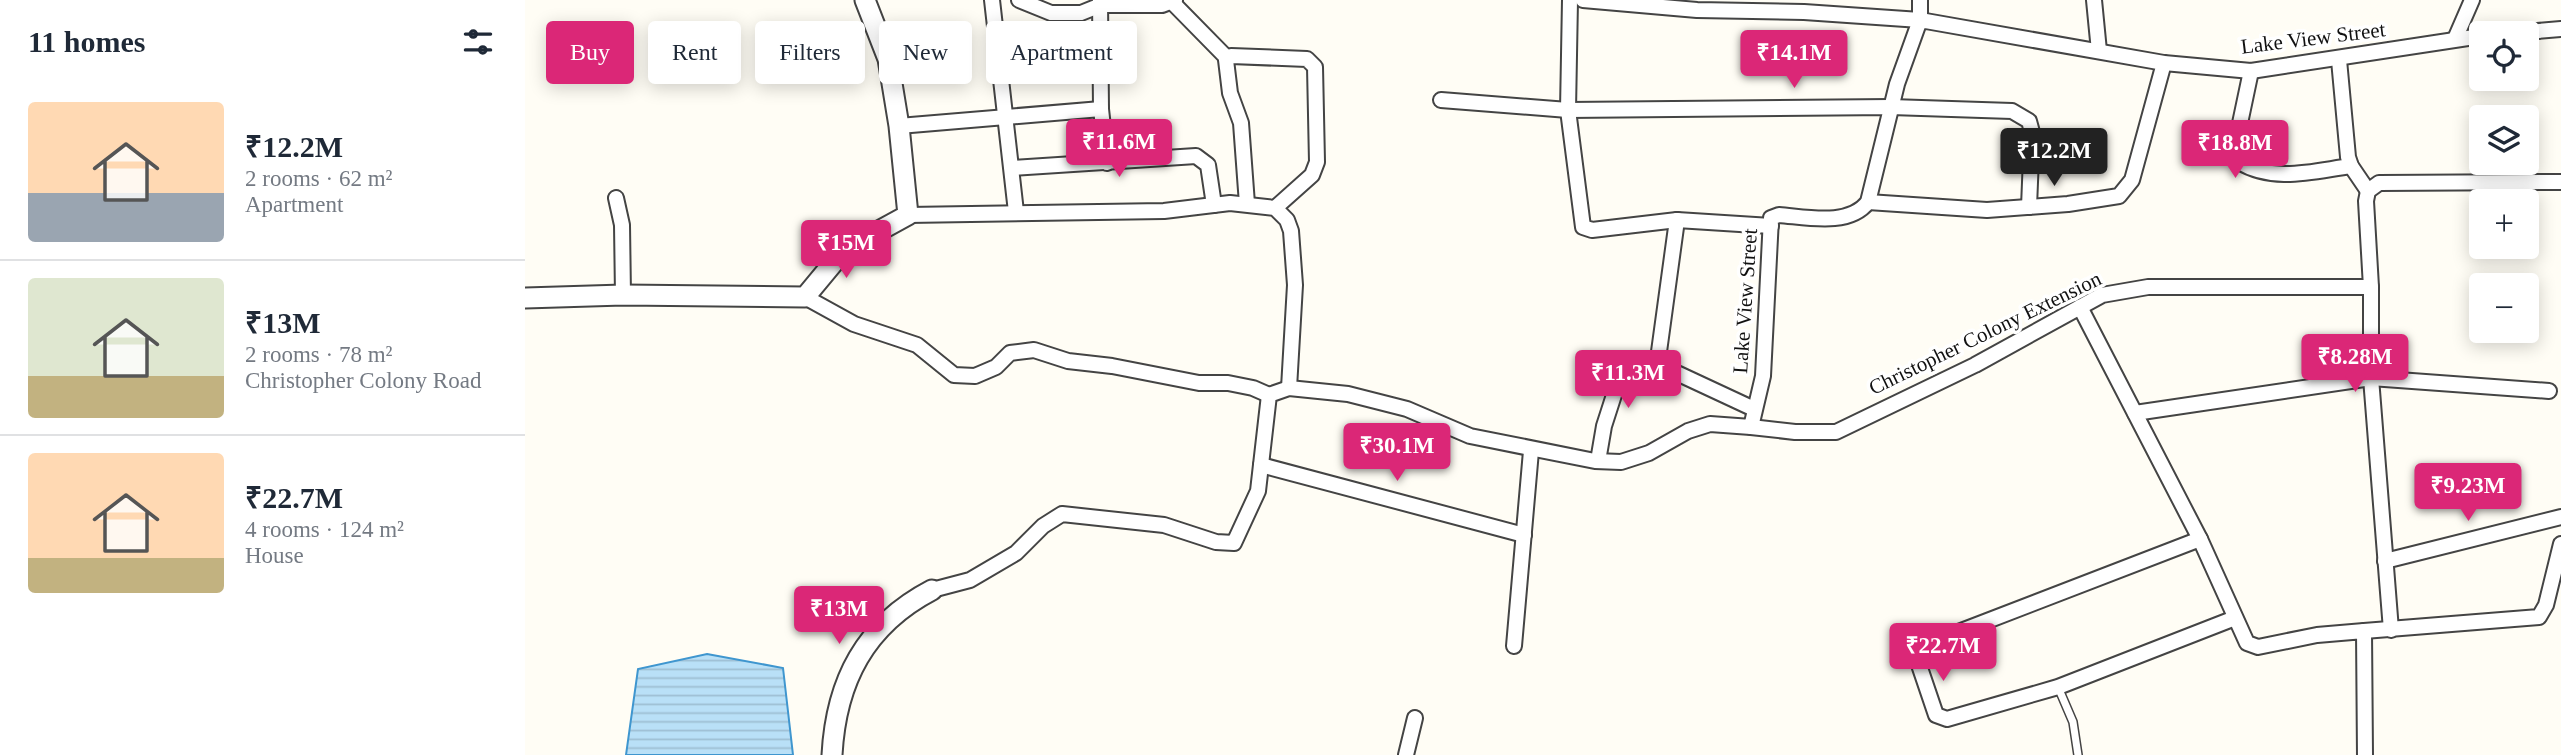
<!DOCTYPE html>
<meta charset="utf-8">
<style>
body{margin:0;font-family:Georgia,serif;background:#f6f6f7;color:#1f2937;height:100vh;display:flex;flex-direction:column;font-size:26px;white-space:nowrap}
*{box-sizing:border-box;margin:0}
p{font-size:23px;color:#747a83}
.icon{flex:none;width:38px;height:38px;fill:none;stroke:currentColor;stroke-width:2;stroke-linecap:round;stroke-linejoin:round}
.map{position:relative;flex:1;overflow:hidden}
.panel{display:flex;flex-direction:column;background:#fff;width:525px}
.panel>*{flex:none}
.top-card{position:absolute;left:21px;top:21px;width:665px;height:63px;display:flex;gap:14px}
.tools{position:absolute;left:1944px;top:21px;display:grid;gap:14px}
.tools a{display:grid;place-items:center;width:70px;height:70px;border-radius:7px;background:#fff;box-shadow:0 4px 18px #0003;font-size:35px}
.price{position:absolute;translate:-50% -60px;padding:0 16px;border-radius:7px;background:#db2777;color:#fff;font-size:23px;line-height:46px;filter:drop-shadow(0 2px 4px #0008)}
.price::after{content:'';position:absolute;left:50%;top:42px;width:21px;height:16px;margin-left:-10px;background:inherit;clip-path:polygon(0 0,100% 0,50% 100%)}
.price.on{background:#222;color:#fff}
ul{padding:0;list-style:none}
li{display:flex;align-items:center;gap:21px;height:175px;padding:0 28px}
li+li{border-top:2px solid #e0e1e3}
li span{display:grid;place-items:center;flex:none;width:196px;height:140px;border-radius:7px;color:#555}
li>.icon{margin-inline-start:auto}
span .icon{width:84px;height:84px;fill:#fffc;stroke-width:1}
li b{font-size:30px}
h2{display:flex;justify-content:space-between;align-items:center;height:84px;padding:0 28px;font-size:30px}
.tag{padding:0 24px;border-radius:7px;background:#fff;box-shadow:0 4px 18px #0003;font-size:24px;line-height:63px}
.tag.on{background:#db2777;color:#fff}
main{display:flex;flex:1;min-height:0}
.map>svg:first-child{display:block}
</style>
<main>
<section class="panel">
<h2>11 homes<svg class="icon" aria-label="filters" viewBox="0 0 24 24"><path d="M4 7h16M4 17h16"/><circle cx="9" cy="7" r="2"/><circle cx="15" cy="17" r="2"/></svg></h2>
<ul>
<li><span style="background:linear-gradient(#ffd9b3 65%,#9aa5b1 0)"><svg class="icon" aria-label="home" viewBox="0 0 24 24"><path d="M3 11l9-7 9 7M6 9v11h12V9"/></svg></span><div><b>₹12.2M</b><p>2 rooms · 62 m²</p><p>Apartment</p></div></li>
<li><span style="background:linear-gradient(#dfe7d0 70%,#c2b280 0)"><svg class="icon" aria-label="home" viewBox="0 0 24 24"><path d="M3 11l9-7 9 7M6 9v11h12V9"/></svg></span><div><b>₹13M</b><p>2 rooms · 78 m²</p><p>Christopher Colony Road</p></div></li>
<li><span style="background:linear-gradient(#ffd9b3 75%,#c2b280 0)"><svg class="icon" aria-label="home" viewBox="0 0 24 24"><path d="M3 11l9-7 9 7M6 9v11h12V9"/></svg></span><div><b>₹22.7M</b><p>4 rooms · 124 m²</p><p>House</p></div></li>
</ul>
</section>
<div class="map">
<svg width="2036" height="755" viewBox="0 0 2036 755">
<defs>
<pattern id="water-rules" width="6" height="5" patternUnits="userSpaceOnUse" patternTransform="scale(1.75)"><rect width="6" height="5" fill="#b9e0f7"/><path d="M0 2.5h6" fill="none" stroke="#9ebfd3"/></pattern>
</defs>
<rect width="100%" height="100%" fill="#fffdf5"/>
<polygon fill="url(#water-rules)" stroke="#3f96cf" stroke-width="2" points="182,654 258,668 268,755 101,755 113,669"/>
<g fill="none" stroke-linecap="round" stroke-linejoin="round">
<g stroke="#444" stroke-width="10">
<polyline id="service" points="1533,687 1548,722 1553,755"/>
</g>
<g stroke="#444" stroke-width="18">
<g id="minor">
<polyline points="467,0 491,212"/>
<polyline points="494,0 526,13 556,13 576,5 637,5 650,0"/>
<polyline points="575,0 576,109 582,163"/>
<polyline points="1045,0 1043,110 1058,227 1067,230 1152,220 1246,226"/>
<polyline points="1058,0 1172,10 1279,12 1395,20 1395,0"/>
<polyline points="1569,0 1574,51"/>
<polyline points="647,2 702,58"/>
<polyline points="1990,33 2036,29"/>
<polyline points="1930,39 1947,0"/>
<polyline points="1814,60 1823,157 1826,166 1843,191"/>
<path d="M1726,71L1710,147L1714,162C1749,183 1788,171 1826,166"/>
<polyline points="916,100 1043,110 1366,107 1487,111 1504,121 1507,132 1504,207"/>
<polyline points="374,126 576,109"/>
<polyline points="487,168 671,156 683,165 689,205"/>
<polyline points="91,198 97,225 98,295"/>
<polyline points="1343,202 1462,210 1543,204 1594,196 1607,180 1639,63"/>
<polyline points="722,204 716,123 705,93 701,60 706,56 782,59 790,67 792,162 787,175 750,208"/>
<polyline points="383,215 639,211 705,203 750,208 762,220 766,231 770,285 764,388"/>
<polyline points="1152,220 1133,359 1141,368 1229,409"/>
<polyline points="1846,287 1846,378 1866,630"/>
<polyline points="280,297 329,324 392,345 429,375 450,376 471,367 485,353 509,350 543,361 587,366 674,383 703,383 728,388 744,395"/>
<polyline points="1555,307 1675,539 1722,643 1733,647 1792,635 1839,631 1840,755"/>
<polyline points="1610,413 1846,378 2024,391"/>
<polyline points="1226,427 1270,432 1311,432 1450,365 1577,295 1623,287 1846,287 1841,201 1843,191 1854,183 2036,182"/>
<polyline points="1073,461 1079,426 1098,367 1133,359"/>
<polyline points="736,465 999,535"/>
<polyline points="1675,539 1392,648 1391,656 1411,715 1422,719 1533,687 1710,618"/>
<polyline points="1860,561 2036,517"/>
<path d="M407,590L445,580L491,553L518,526L537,514L639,525L691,542L709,543L733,491L744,395L764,388L823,394L882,409L945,436L1070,461L1096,462L1124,453L1163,431L1185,424L1226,427L1238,376L1246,218L1254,215C1281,217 1324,227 1343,202L1372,84L1395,20L1639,63L1726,71L1956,36"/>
<polyline points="1839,631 2014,617 2021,605 2036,544"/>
<polyline points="989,646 1006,451"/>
<polyline points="881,755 890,718"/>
</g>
</g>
<g stroke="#444" stroke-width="23">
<g id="tertiary">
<polyline points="0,298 98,295 280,297 319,250 383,215 374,126 363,59 340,0"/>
<path d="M307,755C311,681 340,625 407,590"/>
</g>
</g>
<use href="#service" stroke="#fff" stroke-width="7"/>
<use href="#minor" stroke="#fff" stroke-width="14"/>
<use href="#tertiary" stroke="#fff" stroke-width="19"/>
</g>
<g text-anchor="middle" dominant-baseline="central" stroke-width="7" stroke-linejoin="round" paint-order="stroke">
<g font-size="21" fill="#111" stroke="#fff">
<text transform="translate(1788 38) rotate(-7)">Lake View Street</text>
<text transform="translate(1220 301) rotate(-86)">Lake View Street</text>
<text transform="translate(1460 333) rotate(-26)">Christopher Colony Extension</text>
</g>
</g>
</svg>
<div class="tools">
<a><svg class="icon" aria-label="locate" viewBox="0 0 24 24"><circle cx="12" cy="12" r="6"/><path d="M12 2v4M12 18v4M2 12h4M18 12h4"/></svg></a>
<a><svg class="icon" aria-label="layers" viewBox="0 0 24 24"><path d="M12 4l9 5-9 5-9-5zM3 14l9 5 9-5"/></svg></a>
<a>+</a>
<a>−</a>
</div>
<b class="price" style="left:1269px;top:90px">₹14.1M</b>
<b class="price" style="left:594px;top:179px">₹11.6M</b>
<b class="price" style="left:1710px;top:180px">₹18.8M</b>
<b class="price on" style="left:1529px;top:188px">₹12.2M</b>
<b class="price" style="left:321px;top:280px">₹15M</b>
<b class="price" style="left:1830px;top:394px">₹8.28M</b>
<b class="price" style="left:1103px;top:410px">₹11.3M</b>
<b class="price" style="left:872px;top:483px">₹30.1M</b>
<b class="price" style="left:1943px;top:523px">₹9.23M</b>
<b class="price" style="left:314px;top:646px">₹13M</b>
<b class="price" style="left:1418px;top:683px">₹22.7M</b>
<div class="top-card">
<a class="tag on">Buy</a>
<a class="tag">Rent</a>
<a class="tag">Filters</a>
<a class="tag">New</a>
<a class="tag">Apartment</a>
</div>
</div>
</main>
